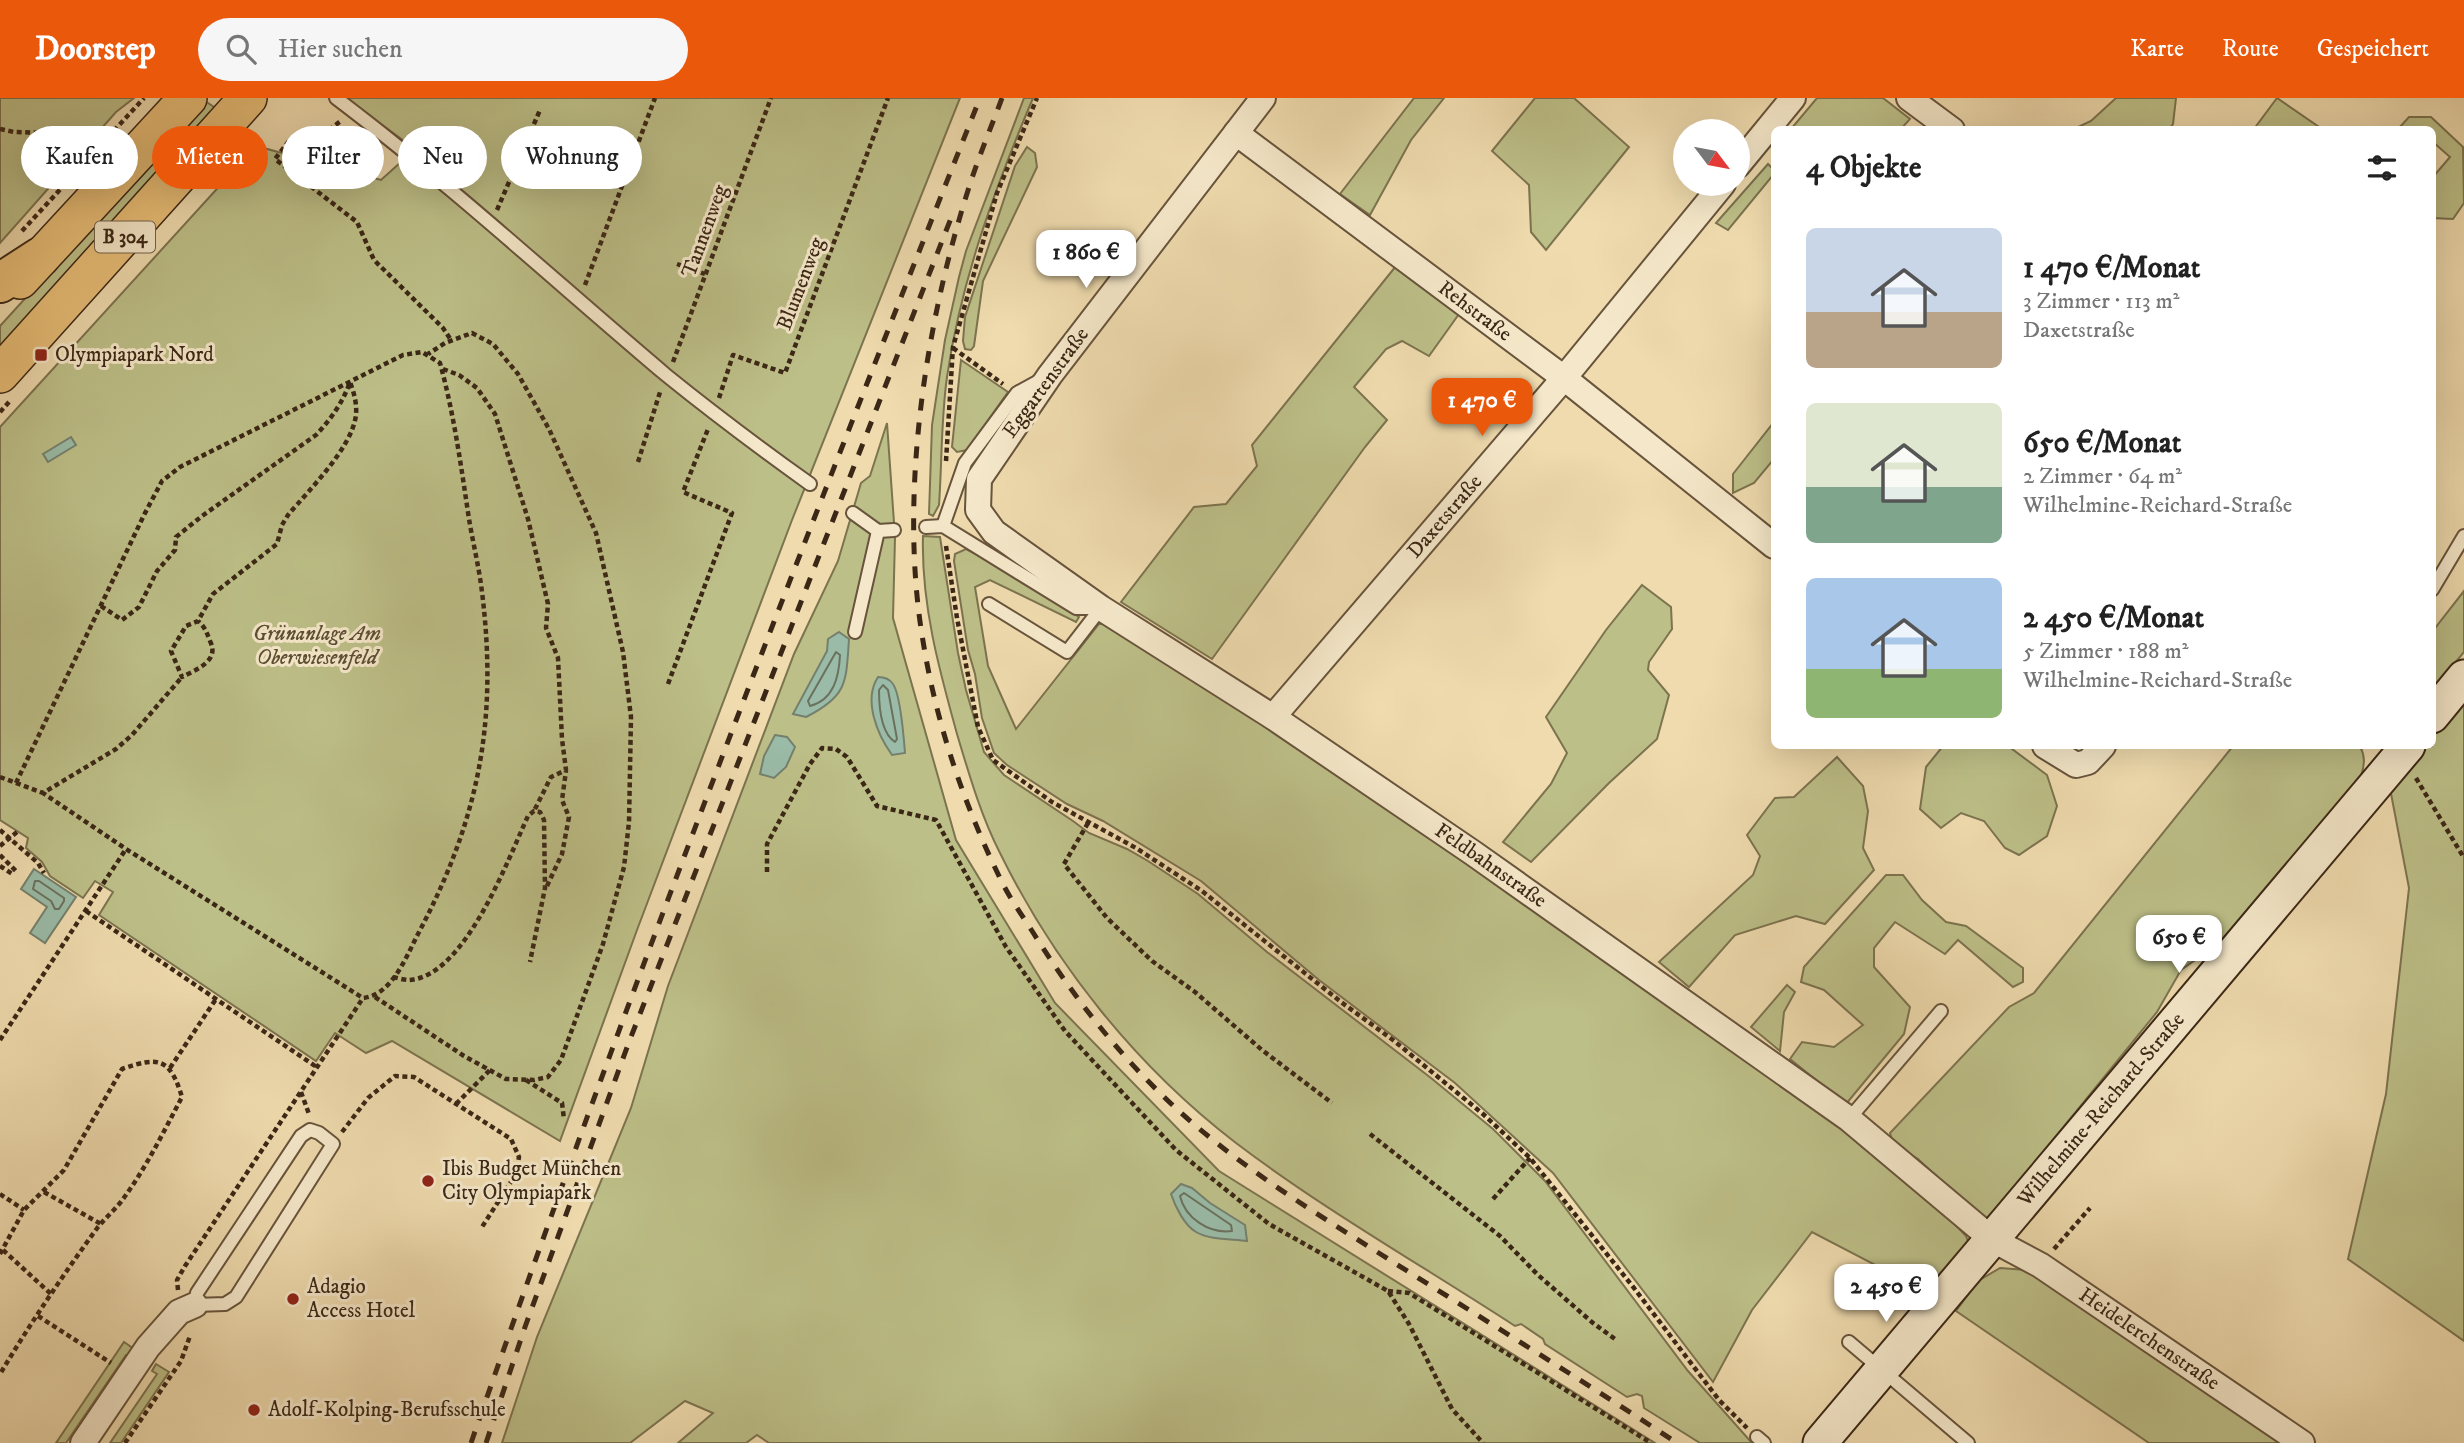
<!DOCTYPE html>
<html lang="de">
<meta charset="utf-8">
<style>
body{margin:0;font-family:"IM FELL DW Pica",serif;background:#f6f6f6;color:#222;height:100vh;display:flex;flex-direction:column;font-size:26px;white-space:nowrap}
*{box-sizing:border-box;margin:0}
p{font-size:23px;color:#767676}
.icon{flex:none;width:38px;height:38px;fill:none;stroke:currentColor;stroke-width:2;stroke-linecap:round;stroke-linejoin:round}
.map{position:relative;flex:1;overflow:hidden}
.side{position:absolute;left:1771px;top:28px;width:665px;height:623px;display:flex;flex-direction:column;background:#fff;border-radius:10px;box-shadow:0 7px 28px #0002}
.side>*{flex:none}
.top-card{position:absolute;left:21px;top:28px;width:665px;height:63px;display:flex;gap:14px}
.needle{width:46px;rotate:122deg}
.buttons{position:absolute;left:1673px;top:21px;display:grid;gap:14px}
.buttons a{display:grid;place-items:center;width:77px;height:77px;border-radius:50%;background:#fff;box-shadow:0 7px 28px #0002;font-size:35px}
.price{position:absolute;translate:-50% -60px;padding:0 16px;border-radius:14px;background:#fff;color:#222;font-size:23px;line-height:46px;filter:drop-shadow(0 2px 4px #0008)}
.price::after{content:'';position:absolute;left:50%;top:42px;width:21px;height:16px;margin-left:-10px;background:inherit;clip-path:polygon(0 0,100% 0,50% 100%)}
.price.on{background:#ea580c;color:#fff}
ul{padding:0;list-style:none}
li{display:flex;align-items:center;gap:21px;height:175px;padding:0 35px}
li span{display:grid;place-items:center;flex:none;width:196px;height:140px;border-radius:10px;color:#555}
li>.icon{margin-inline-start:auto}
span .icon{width:84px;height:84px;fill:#fffc;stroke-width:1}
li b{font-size:30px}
h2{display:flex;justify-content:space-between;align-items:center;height:84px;padding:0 35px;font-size:30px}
.chip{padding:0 24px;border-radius:32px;background:#fff;box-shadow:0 7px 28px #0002;font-size:24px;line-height:63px}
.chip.on{background:#ea580c;color:#fff}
header{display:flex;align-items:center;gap:42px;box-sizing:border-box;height:98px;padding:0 35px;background:#ea580c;color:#fff}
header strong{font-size:33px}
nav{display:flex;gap:38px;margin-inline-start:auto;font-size:24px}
.search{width:490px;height:63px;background:#f6f6f6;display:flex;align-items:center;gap:18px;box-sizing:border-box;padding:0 24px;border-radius:38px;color:#767676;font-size:26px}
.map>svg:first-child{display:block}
</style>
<header>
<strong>Doorstep</strong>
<div class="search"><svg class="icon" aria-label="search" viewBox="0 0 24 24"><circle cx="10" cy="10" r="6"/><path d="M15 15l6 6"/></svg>Hier suchen</div>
<nav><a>Karte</a><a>Route</a><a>Gespeichert</a></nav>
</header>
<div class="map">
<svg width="2464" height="1345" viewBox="0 0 2464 1345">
<rect width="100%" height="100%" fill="#efdbae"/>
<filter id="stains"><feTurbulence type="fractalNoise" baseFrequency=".00286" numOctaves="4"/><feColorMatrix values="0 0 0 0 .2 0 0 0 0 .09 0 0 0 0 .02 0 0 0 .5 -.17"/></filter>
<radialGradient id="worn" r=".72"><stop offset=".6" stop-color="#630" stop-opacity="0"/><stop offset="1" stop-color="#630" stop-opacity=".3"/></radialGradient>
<g fill="#bdbf88" stroke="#7c734f" stroke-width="2">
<polygon points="0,0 134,0 116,14 0,145"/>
<polygon points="346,0 960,0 792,422 637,832 560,1043 392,943 366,955 335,935 316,963 99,817 113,794 95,783 83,800 50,778 42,764 26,750 28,740 0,722 0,329 256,48 381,82 402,63 431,88 439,69"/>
<path d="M1024,0H1033C995,90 961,182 947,279C941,321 942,365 939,407L933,418L929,416L932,327L945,242L959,179L966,153Z"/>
<polygon points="1414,0 1444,0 1411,42 1370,117 1340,96"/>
<polygon points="1535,0 1574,0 1629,49 1546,152 1531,134 1529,87 1492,53"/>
<polygon points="1817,0 1883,0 1910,21 1901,31 1791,31"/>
<polygon points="2116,0 2176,0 2173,26 2169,31 2074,31 2091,23"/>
<polygon points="2277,0 2322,31 2254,31"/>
<polygon points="205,3 217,11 0,251 0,228"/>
<polygon points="2409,19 2431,19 2463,49 2464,105 2453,121 2432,120 2433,79 2450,59 2433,44 2432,32 2398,31"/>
<polygon points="1027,49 1035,55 1037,69 983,183 974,248 971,252 965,251 963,243 965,219 1015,68"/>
<polygon points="1768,66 1774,72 1774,76 1728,132 1716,125"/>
<polygon points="1396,168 1459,216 1429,258 1402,243 1386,251 1354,289 1387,322 1365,349 1212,561 1121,504 1194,409 1226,406 1257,368 1252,347"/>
<polygon points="961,262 1008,294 967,352 957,354 952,349"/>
<polygon points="1774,324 1774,361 1754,385 1733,395 1733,376"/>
<polygon points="887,325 895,439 893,520 956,742 1055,905 1219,1073 1655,1345 769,1345 757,1337 746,1345 678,1345 713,1315 685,1303 630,1345 502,1345 537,1239 631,1010 668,888 794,556 838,463 861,385 870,378"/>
<path d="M923,438L940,439L958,555L966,592L984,654L1004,677L1073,723L1089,735L1127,751L1148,763L1198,796L1267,854L1431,980L1493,1031L1545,1083L1688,1273L1752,1345H1700L1644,1310L1642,1298L1637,1296L1627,1299L1545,1246L1543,1241L1521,1226L1515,1228C1423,1168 1323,1111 1236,1045C1137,969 1055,867 1000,755C981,718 969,676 957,636C939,571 921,506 923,438Z"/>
<polygon points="966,451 978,457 1079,519 1076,524 990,482 975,489 988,568 1016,631 1099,526 1105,526 1212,593 1447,749 1819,1012 1950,1121 1966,1138 1969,1146 1929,1195 1812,1134 1752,1212 1713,1284 1553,1075 1455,985 1319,882 1201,783 1103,723 1067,706 1007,667 994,655 982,620 975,576 968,552 954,463 955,456"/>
<polygon points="1642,487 1671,509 1672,531 1649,564 1648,572 1669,597 1657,641 1609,685 1531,764 1503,744 1551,686 1567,655 1546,619 1606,532"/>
<polygon points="2464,493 2464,554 2433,592 2432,534"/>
<polygon points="2464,598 2464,1243 2348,1161 2386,996 2409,790 2389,685 2421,648 2432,648 2433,634"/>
<polygon points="1943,648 2008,648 2047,677 2057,708 2047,738 2019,757 2005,750 1984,723 1961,715 1941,730 1920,711 1926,669"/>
<path d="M2233,648H2360C2365,658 2365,666 2361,678L2221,844L2181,872L2157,914L1986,1124L1918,1061L1893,1046L1890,1035L2009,909L2034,895Z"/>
<polygon points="1837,659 1863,688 1868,713 1863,750 1874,772 1825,826 1796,818 1735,837 1689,889 1659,864 1753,777 1760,758 1747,737 1775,700 1794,699"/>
<polygon points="1886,777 1903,777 1922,802 1946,824 1966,828 2023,870 2023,884 2013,889 1958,842 1945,856 1895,824 1874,850 1874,869 1910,909 1904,936 1846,1006 1790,961 1802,944 1834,949 1863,927 1824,892 1801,884 1804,869"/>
<polygon points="1787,887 1795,894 1784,914 1780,953 1751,929"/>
<polygon points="2000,1170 2027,1172 2281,1345 2149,1345 1956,1213 1978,1183"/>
<polygon points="124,1244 137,1253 132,1260 126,1257 66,1345 56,1345"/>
<polygon points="156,1266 169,1274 121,1345 110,1345 157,1276 152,1273"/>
</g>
<g fill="#9abba7" stroke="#74806d" stroke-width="2">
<polygon points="71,339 76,347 48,364 43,356"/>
<path d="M839,534L849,541C846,584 848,598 806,619L793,616L827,553L828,541Z"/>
<path d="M878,579C884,579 889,580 893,586C900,596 904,642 905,655L892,657C877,636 863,602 878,579Z"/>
<polygon points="775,637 787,639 795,649 786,669 774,680 760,676 764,658"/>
<polygon points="34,771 76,799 45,845 30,835 47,809 21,791"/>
<path d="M1181,1086L1192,1090L1210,1105L1245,1127L1247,1143C1232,1141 1209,1142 1196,1134C1184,1127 1175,1108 1171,1096Z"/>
</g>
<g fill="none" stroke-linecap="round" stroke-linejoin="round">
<g stroke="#6a715e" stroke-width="2">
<path d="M836,554L840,557C839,578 834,602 810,608L808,603Z"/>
<path d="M883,587L888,592L897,641L895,644C881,635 879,608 879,592Z"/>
<polygon points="35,783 39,783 64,800 64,803 59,811 55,811 51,803 33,791"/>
<path d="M1184,1095L1231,1127L1232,1133C1209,1136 1185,1120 1180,1098Z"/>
</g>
<g stroke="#68543c" stroke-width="16">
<g id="lane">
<path d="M336,0C451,87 556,184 666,277C713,315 761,351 810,386"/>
<polyline points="853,415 878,433 894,432"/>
<polyline points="943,428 965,365 1017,295 1039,283"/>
<polyline points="926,429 943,428 1076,510 1097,510"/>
<polyline points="2432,492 2464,438"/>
<polyline points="989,506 1067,554 1101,510"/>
<polyline points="855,534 878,433"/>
<polyline points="1849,1021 1941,913"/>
<polygon points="310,1032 319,1035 333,1046 236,1199 225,1206 195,1207 197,1195 301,1038"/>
<polyline points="1849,1244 1968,1345"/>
<polyline points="1757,1339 1764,1345"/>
</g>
</g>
<g stroke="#68543c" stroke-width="28">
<g id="street">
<path id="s1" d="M1263,0L1050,277L979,381L978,412L994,434L1101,510L1273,619L1473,755L1849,1021L1993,1142L2040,1167L2302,1345"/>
<polyline points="1909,0 1952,32"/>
<path id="s2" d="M1236,35L1564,280L1774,448"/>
<polyline points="1738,67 1793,0"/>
<path id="s3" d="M1273,619L1564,280L1723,86"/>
<polyline points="2045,648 2076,667 2088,664 2103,648"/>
<polyline points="83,1345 148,1249 179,1214 195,1207"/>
</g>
</g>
<g stroke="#3b2716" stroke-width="37">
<g id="secondary">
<polyline points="2432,618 2464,579"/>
<path id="s4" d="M1820,1345L2408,648"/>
</g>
</g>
<g stroke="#3b2716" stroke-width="40">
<g id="primary">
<polyline points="20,182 188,0"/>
<polyline points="0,276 248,0"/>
</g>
</g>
<g stroke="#3b2716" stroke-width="42">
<polyline id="highway" points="0,185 40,159"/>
</g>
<g stroke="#3b2716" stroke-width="4.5" stroke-dasharray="5 3.5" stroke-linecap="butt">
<polyline points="0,31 14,34 82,36 101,46"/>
<polyline points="289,43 275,61 357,124 374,162 443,230 451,242"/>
<polyline points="302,53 342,22"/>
<polyline points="497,112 540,12"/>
<polyline points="22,133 144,0"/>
<polyline points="677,166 705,176"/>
<polyline points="585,187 655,0"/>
<polyline points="953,250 1003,286"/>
<polyline points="673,264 771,0"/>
<polyline points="443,271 459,277 477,290 495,316 528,421 548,506 546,530 558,560 562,641 566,672 551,679 534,713"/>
<polyline points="719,300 733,257 785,275 888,0"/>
<polyline points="0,314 9,304"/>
<polyline points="946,363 953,249 997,95 1037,0"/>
<polyline points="638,364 661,291"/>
<polyline points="946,448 957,520 978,629 993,662 1052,704 1136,750 1202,793 1341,904 1393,942 1483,1016 1530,1060 1634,1190 1719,1302 1747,1330"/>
<path d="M101,508L122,522L139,509L157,473L175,452L176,439L202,418L316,337C331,321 343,304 350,284C354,295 357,305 356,317C352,350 309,392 288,417L282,427L277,446L213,496L198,523L186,528L171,553L182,579C197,571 220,563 210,543C207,535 205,529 198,523"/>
<polyline points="668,586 732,415 683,394 708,331"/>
<polyline points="0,679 43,695 116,651 132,637 182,579"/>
<polyline points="2416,680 2464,760"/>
<path d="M16,685L144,417L162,383L180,369L403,257L422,254L440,265C454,316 461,368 469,421C473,445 479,469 482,494C498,623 479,721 418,836C406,859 392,897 363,900L126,751L43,695"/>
<polyline points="1088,725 1064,766 1107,820 1152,863 1195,894 1262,952 1332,1005"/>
<polyline points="0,732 38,765 44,775"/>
<polyline points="0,748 17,734"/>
<polyline points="0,757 17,774"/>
<polyline points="0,768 14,777"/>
<polyline points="767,774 767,746 810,666 822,650 836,651 847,659 877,708 936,722 1006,849 1065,933 1176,1052 1269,1126 1388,1193 1409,1226 1452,1311 1483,1345"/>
<polyline points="547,788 562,756 569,719 562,702 566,673"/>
<polyline points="86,813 318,970"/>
<path d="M393,879C398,880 404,882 409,882C465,879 508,761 528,718L534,713L540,714L544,722L545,790L530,864"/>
<polyline points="375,899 464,958 506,981 534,982 548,979 561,962 603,846 624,769 629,724 631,619 623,554 596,435 549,331 518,276 493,246 472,235 445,245 428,256"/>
<polyline points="0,942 126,751"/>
<polyline points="170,970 216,901"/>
<polyline points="526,982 562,1005 564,1021"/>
<polyline points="301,994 309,1016"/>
<polyline points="456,1006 490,972"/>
<polyline points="342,1034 368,1000 395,978 414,979 511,1041 519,1059 516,1076 482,1129"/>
<polyline points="1370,1036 1500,1138 1538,1177 1593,1225 1615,1241"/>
<polyline points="44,1094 101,1126"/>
<polyline points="0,1096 24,1112"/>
<polyline points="1493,1101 1530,1060"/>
<polyline points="2054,1151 2090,1110"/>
<polyline points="3,1152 51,1196"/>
<path d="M0,1156L24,1112L64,1072L122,971C159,958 170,960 182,999C164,1033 146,1070 123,1101C116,1111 106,1119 98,1129C63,1177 30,1226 0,1276"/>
<polyline points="178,1192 177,1182 185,1168 363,900"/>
<polyline points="1388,1193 1409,1195 1651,1345"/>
<polyline points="38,1218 111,1265"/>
<polyline points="125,1345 181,1263 190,1238"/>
</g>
<use href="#lane" stroke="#f5e8ca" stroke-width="12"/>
<use href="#street" stroke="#f5e8ca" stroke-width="24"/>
<use href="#secondary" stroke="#f5e8ca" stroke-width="33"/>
<use href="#primary" stroke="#e8be77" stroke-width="37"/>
<use href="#highway" stroke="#e8be77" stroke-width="38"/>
<g stroke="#3b2716" stroke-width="5" stroke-dasharray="12 12" stroke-linecap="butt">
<path d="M1002,0C992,27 981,53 972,80C926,219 898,397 923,543C936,624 963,704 999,778C1008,798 1022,817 1034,836C1076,903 1122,961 1180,1014C1241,1069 1312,1113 1382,1157C1480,1219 1580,1281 1677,1345"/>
<path d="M471,1345C628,892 803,445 980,0"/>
<polyline points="486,1345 525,1229 629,944 953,115"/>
</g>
</g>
<g fill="#8f2418" stroke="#f5e8ca" stroke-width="2.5">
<rect x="34" y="250" width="14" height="14" rx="3.5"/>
<circle cx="428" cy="1083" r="7"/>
<circle cx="293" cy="1201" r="7"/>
<circle cx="254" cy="1312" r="7"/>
</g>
<g text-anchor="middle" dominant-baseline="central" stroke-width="6" stroke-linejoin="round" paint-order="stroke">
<rect fill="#f5e8ca" stroke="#73614c" stroke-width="2" x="95" y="123.5" width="60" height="31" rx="5"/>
<g font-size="19" font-weight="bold" fill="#3b2716">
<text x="125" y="139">B 304</text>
</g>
<g font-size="21" fill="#3b2716" stroke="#f5e8ca">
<text transform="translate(705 133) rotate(-70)">Tannenweg</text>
<text transform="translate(801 186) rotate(-69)">Blumenweg</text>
<text stroke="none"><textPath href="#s2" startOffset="298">Rehstraße</textPath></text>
<text transform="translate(1046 285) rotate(-54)">Eggartenstraße</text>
<text stroke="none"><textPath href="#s3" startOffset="264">Daxetstraße</textPath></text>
<text stroke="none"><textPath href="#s1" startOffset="1132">Feldbahnstraße</textPath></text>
<text stroke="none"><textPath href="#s4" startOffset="436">Wilhelmine-Reichard-Straße</textPath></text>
<text stroke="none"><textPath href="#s1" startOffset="1944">Heidelerchenstraße</textPath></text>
</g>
<g font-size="21" fill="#3b2716" stroke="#f5e8ca" text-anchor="start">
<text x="55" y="257">Olympiapark Nord</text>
<text x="442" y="1071">Ibis Budget München<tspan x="442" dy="24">City Olympiapark</tspan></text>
<text x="307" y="1189">Adagio<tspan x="307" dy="24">Access Hotel</tspan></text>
<text x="268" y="1312">Adolf-Kolping-Berufsschule</text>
</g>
<g font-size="21" font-style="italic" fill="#5c4d32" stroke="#f5e8ca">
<text x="317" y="536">Grünanlage Am<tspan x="317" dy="24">Oberwiesenfeld</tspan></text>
</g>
</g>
<rect width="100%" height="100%" filter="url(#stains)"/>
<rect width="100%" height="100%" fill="url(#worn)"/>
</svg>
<div class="buttons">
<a><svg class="needle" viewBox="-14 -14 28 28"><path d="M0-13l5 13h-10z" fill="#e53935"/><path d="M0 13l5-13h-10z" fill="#767676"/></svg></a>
</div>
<b class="price" style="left:1086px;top:192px">1 860 €</b>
<b class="price on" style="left:1482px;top:340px">1 470 €</b>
<b class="price" style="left:2179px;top:877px">650 €</b>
<b class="price" style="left:1886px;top:1226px">2 450 €</b>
<div class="top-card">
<a class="chip">Kaufen</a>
<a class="chip on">Mieten</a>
<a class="chip">Filter</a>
<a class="chip">Neu</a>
<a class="chip">Wohnung</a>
</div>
<section class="side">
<h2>4 Objekte<svg class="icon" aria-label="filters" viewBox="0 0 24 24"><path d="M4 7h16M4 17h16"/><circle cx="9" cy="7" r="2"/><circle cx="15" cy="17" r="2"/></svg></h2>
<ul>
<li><span style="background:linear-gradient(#c9d6e8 60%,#b9a48a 0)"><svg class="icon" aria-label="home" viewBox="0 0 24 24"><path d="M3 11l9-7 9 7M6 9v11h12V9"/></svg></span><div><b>1 470 €/Monat</b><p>3 Zimmer · 113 m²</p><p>Daxetstraße</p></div></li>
<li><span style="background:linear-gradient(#dfe7d0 60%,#7fa58c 0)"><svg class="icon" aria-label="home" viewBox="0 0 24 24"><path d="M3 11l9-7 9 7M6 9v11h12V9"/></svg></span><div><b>650 €/Monat</b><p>2 Zimmer · 64 m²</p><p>Wilhelmine-Reichard-Straße</p></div></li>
<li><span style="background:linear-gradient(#a9c7e8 65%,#8fb573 0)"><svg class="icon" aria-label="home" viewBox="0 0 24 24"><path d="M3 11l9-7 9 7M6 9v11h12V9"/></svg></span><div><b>2 450 €/Monat</b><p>5 Zimmer · 188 m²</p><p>Wilhelmine-Reichard-Straße</p></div></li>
</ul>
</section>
</div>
